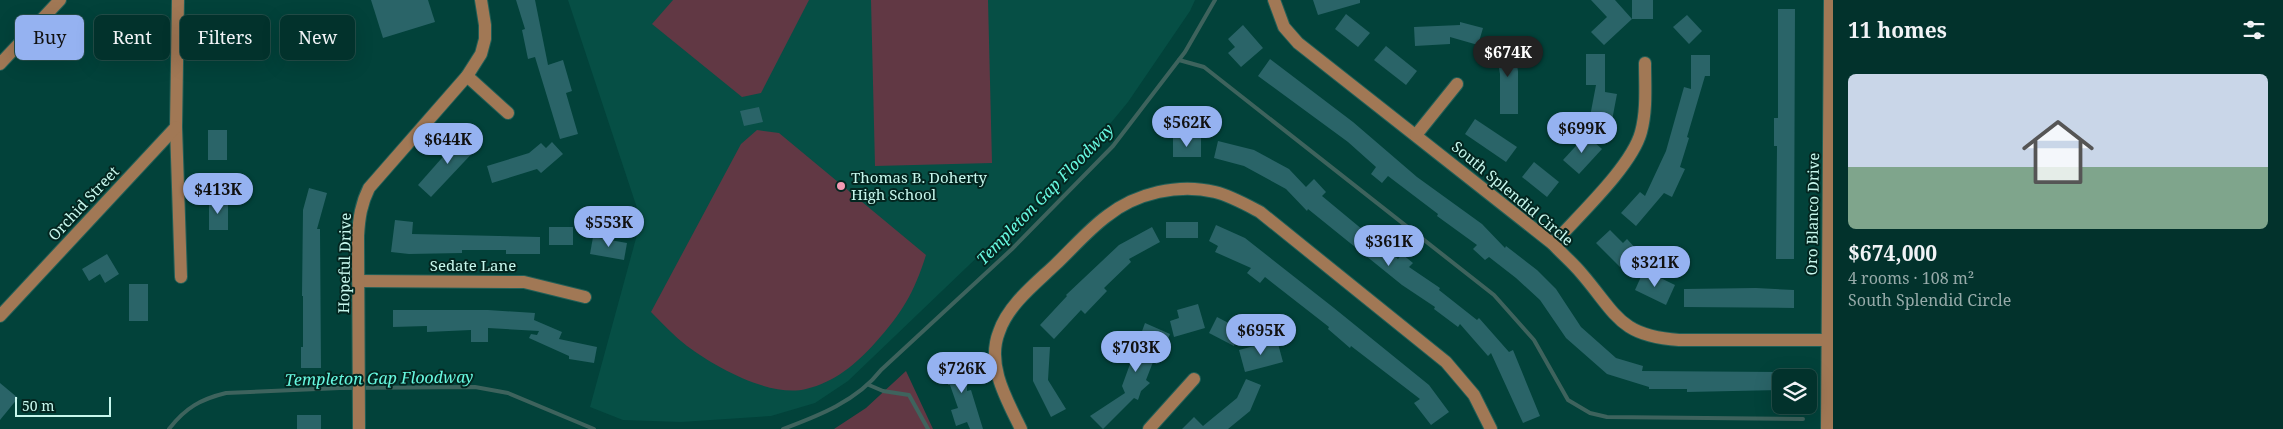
<!DOCTYPE html>
<meta charset="utf-8">
<style>
body{margin:0;font-family:"Noto Serif",serif;background:#103e38;color:#f1f3f6;height:100vh;display:flex;flex-direction:column;font-size:19px;white-space:nowrap}
*{box-sizing:border-box;margin:0}
p{font-size:16px;color:#96aaa9}
.icon{flex:none;width:28px;height:28px;fill:none;stroke:currentColor;stroke-width:2;stroke-linecap:round;stroke-linejoin:round}
.map{position:relative;flex:1;overflow:hidden}
.drawer{display:flex;flex-direction:column;background:#02322c;width:450px}
.drawer>*{flex:none}
.hud{position:absolute;left:15px;top:15px;width:475px;height:45px;display:flex;gap:10px}
.fabs{position:absolute;left:1772px;top:369px;display:grid;gap:10px}
.fabs a{display:grid;place-items:center;width:45px;height:45px;border-radius:8px;background:#02322c;box-shadow:0 5px 20px #0002,0 0 0 1px #234d48;font-size:25px}
.scale{position:absolute;left:15px;bottom:12px;width:96px;box-sizing:border-box;padding-left:5px;border:2px solid #c7f7ed;border-top:0;font-size:14px;line-height:18px;white-space:nowrap;color:#c7f7ed;-webkit-text-stroke:4px #032620;paint-order:stroke}
.price{position:absolute;translate:-50% -42px;padding:0 11px;border-radius:18px;background:#95b2f1;color:#111;font-size:16px;line-height:32px;filter:drop-shadow(0 1px 2px #0008)}
.price::after{content:'';position:absolute;left:50%;top:30px;width:15px;height:11px;margin-left:-8px;background:inherit;clip-path:polygon(0 0,100% 0,50% 100%)}
.price.selected{background:#222;color:#fff}
ul{padding:0;list-style:none}
li{display:grid;align-content:center;gap:10px;height:265px;padding:0 15px}
li+li{border-top:1px solid #234d48}
li span{display:grid;place-items:center;height:155px;border-radius:8px;color:#555}
li>.icon{margin-inline-start:auto}
span .icon{width:90px;height:90px;fill:#fffc;stroke-width:1}
li b{font-size:21px}
h2{display:flex;justify-content:space-between;align-items:center;height:60px;padding:0 15px;font-size:21px}
.chip{padding:0 18px;border-radius:8px;background:#02322c;box-shadow:0 5px 20px #0002,0 0 0 1px #234d48;font-size:18px;line-height:45px}
.chip.selected{background:#95b2f1;color:#111}
main{display:flex;flex:1;min-height:0}
.map>svg:first-child{display:block}
</style>
<main>
<div class="map">
<svg width="1833" height="429" viewBox="0 0 1833 429">
<rect width="100%" height="100%" fill="#02423a"/>
<polygon fill="#064f45" points="568,0 1195,0 1190,11 1128,102 1087,152 848,381 815,403 771,416 681,422 623,420 590,407 641,220"/>
<g fill="#613844">
<polygon points="673,0 809,0 761,93 742,97 652,24"/>
<polygon points="871,0 988,0 992,163 875,166"/>
<path d="M757,130L779,133L926,255C914,293 902,313 875,343C856,364 835,382 806,389C771,398 715,367 687,346C674,336 663,324 651,312L741,144Z"/>
<polygon points="906,371 933,429 834,429 866,408"/>
</g>
<g fill="none" stroke-linecap="round" stroke-linejoin="round">
<g stroke="#3e635d" stroke-width="4">
<polyline points="1179,60 1204,67 1494,295 1534,340 1568,400 1590,413 1607,417 1803,419"/>
<polyline points="869,385 883,391 909,395 928,429"/>
<path d="M169,429C185,408 201,399 226,393L340,388L475,387L508,393L594,429"/>
<path d="M783,429C818,416 857,401 881,370L1012,249L1113,146L1185,52L1215,0"/>
</g>
</g>
<g fill="#2a6468">
<polygon points="371,0 428,0 435,22 383,38"/>
<polygon points="516,0 535,0 548,65 563,60 572,91 566,93 578,134 560,139 535,57 528,59 522,30 525,29"/>
<polygon points="1313,0 1360,0 1360,3 1318,15"/>
<polygon points="1591,0 1615,0 1632,19 1604,45 1591,32 1607,17"/>
<rect x="1632" y="0" width="21" height="19"/>
<polygon points="1778,9 1795,9 1794,259 1776,259 1777,146 1774,146 1774,118 1778,118"/>
<polygon points="1346,14 1370,33 1358,47 1335,29"/>
<polygon points="1687,15 1702,31 1689,44 1673,27"/>
<polygon points="1460,22 1483,28 1478,45 1450,37 1450,44 1415,46 1414,27 1460,25"/>
<polygon points="1243,25 1263,48 1241,67 1228,53 1235,47 1228,39"/>
<polygon points="1513,41 1518,71 1518,114 1500,114 1500,74 1495,44"/>
<polygon points="1386,46 1417,71 1406,85 1374,60"/>
<polygon points="1586,54 1605,54 1605,92 1617,94 1610,131 1588,127 1596,85 1586,85"/>
<polygon points="1691,55 1710,55 1710,76 1705,76 1687,137 1689,138 1680,167 1685,169 1672,197 1664,193 1636,226 1621,213 1640,192 1645,196 1666,151 1684,87 1691,89"/>
<polygon points="1270,59 1353,122 1417,177 1482,224 1505,248 1506,246 1537,270 1556,289 1581,327 1616,358 1643,366 1642,371 1781,372 1781,390 1687,392 1687,389 1649,389 1649,387 1607,374 1566,338 1540,300 1516,278 1489,257 1485,260 1473,249 1477,245 1437,216 1438,214 1388,176 1382,183 1371,174 1376,167 1348,142 1258,76"/>
<polygon points="759,107 763,122 744,126 740,111"/>
<polygon points="1475,119 1517,147 1506,162 1465,134"/>
<rect x="208" y="130" width="19" height="30"/>
<polygon points="464,133 479,146 431,197 418,185"/>
<polygon points="1586,135 1602,149 1579,174 1563,160"/>
<rect x="1173" y="138" width="28" height="19"/>
<polygon points="1218,141 1254,150 1289,169 1306,187 1314,179 1326,192 1322,196 1398,259 1402,254 1413,263 1409,267 1440,288 1439,290 1477,320 1479,318 1509,352 1513,350 1540,416 1523,423 1491,353 1488,356 1460,324 1458,327 1434,309 1435,307 1402,285 1308,209 1307,211 1286,189 1244,166 1214,158"/>
<polygon points="552,142 563,154 541,173 537,169 492,183 487,166 529,153 541,143 546,148"/>
<polygon points="1534,162 1559,182 1547,197 1522,177"/>
<polygon points="309,188 327,193 317,229 320,229 321,368 301,368 301,347 303,347 303,296 302,296 303,210"/>
<rect x="209" y="200" width="19" height="30"/>
<polygon points="395,220 413,222 412,234 540,237 540,254 506,254 506,250 462,250 462,253 409,254 391,252"/>
<rect x="1166" y="222" width="32" height="16"/>
<polygon points="1216,225 1245,238 1334,308 1429,385 1449,412 1431,425 1414,403 1420,399 1351,346 1350,348 1328,329 1329,327 1265,277 1260,283 1247,273 1251,268 1215,252 1218,246 1209,241"/>
<rect x="549" y="227" width="24" height="18"/>
<polygon points="1152,227 1160,242 1129,259 1131,262 1104,288 1107,291 1085,314 1081,310 1054,339 1040,325 1067,296 1066,295 1119,245"/>
<polygon points="1610,230 1623,243 1627,239 1637,250 1620,267 1596,243"/>
<polygon points="593,237 627,243 624,260 590,254"/>
<polygon points="107,254 119,274 105,283 100,274 89,281 82,269"/>
<polygon points="1644,270 1675,285 1666,305 1635,290"/>
<rect x="129" y="284" width="19" height="37"/>
<polygon points="1756,288 1794,290 1794,308 1684,307 1684,289"/>
<polygon points="1198,304 1205,328 1174,337 1170,321 1179,318 1177,310"/>
<polygon points="393,310 488,310 535,313 534,320 562,332 559,339 597,347 594,363 569,359 569,356 529,338 531,334 537,335 539,331 488,328 488,342 471,342 471,330 427,332 427,326 393,327"/>
<polygon points="1217,317 1242,330 1234,346 1209,333"/>
<polygon points="1145,323 1170,334 1157,364 1153,362 1146,380 1150,383 1141,391 1138,400 1134,398 1103,429 1090,416 1125,393 1122,386"/>
<polygon points="1277,340 1283,362 1245,372 1239,350"/>
<polygon points="1033,347 1050,347 1048,380 1066,409 1051,417 1033,381"/>
<polygon points="948,356 967,356 967,391 971,390 983,429 970,429 967,422 956,426 951,410 958,408 950,385 948,385"/>
<polygon points="1246,379 1261,385 1250,411 1228,429 1182,429 1194,417 1203,426 1237,398"/>
<polygon points="0,383 18,398 0,420"/>
<rect x="297" y="415" width="24" height="14"/>
</g>
<g fill="none" stroke-linecap="round" stroke-linejoin="round">
<g stroke="#225f57" stroke-width="14">
<g id="minor">
<polyline points="178,0 176,127 181,277"/>
<path d="M1274,0L1284,27L1298,43L1553,244C1562,254 1573,263 1582,274C1617,315 1620,336 1679,340H1833"/>
<polyline points="0,64 60,0"/>
<polyline points="467,76 508,113"/>
<polyline points="1416,135 1457,84"/>
<path d="M1553,244C1578,216 1632,166 1641,132C1647,110 1645,86 1645,63"/>
<polyline points="359,281 524,282 585,297"/>
<polyline points="0,316 176,127"/>
<path d="M359,429L358,236C359,218 361,204 369,188L467,76L481,54L485,39V25L481,0"/>
<path d="M1021,429C1007,400 986,365 999,332C1008,305 1035,284 1055,265C1072,249 1088,230 1107,216C1136,193 1179,183 1215,192C1231,196 1245,204 1260,212L1446,362L1474,395L1491,429"/>
<polyline points="1149,429 1194,379"/>
<polyline points="1827,429 1830,0"/>
</g>
</g>
<use href="#minor" stroke="#a17855" stroke-width="12"/>
</g>
<circle fill="#f19ab3" stroke="#032620" stroke-width="2" cx="841" cy="186" r="5"/>
<g text-anchor="middle" dominant-baseline="central" stroke-width="4" stroke-linejoin="round" paint-order="stroke">
<g font-size="15" fill="#c7f7ed" stroke="#032620" text-anchor="start">
<text x="851" y="177">Thomas B. Doherty<tspan x="851" dy="17">High School</tspan></text>
</g>
<g font-size="15" fill="#c7f7ed" stroke="#032620">
<text transform="translate(1513 193) rotate(40)">South Splendid Circle</text>
<text transform="translate(83 203) rotate(-47)">Orchid Street</text>
<text transform="translate(1812 214) rotate(-89)">Oro Blanco Drive</text>
<text transform="translate(344 263) rotate(-89)">Hopeful Drive</text>
<text x="473" y="265">Sedate Lane</text>
</g>
<g font-size="16" font-style="italic" fill="#67f9e1" stroke="#032620">
<text transform="translate(1045 194) rotate(-46)">Templeton Gap Floodway</text>
<text transform="translate(379 378) rotate(-1)">Templeton Gap Floodway</text>
</g>
</g>
</svg>
<div class="fabs">
<a><svg class="icon" aria-label="layers" viewBox="0 0 24 24"><path d="M12 4l9 5-9 5-9-5zM3 14l9 5 9-5"/></svg></a>
</div>
<div class="scale">50 m</div>
<b class="price selected" style="left:1508px;top:78px">$674K</b>
<b class="price" style="left:1187px;top:148px">$562K</b>
<b class="price" style="left:1582px;top:154px">$699K</b>
<b class="price" style="left:448px;top:165px">$644K</b>
<b class="price" style="left:218px;top:215px">$413K</b>
<b class="price" style="left:609px;top:248px">$553K</b>
<b class="price" style="left:1389px;top:267px">$361K</b>
<b class="price" style="left:1655px;top:288px">$321K</b>
<b class="price" style="left:1261px;top:356px">$695K</b>
<b class="price" style="left:1136px;top:373px">$703K</b>
<b class="price" style="left:962px;top:394px">$726K</b>
<div class="hud">
<a class="chip selected">Buy</a>
<a class="chip">Rent</a>
<a class="chip">Filters</a>
<a class="chip">New</a>
</div>
</div>
<section class="drawer">
<h2>11 homes<svg class="icon" aria-label="filters" viewBox="0 0 24 24"><path d="M4 7h16M4 17h16"/><circle cx="9" cy="7" r="2"/><circle cx="15" cy="17" r="2"/></svg></h2>
<ul>
<li><span style="background:linear-gradient(#c9d6e8 60%,#7fa58c 0)"><svg class="icon" aria-label="home" viewBox="0 0 24 24"><path d="M3 11l9-7 9 7M6 9v11h12V9"/></svg></span><div><b>$674,000</b><p>4 rooms · 108 m²</p><p>South Splendid Circle</p></div></li>
</ul>
</section>
</main>
